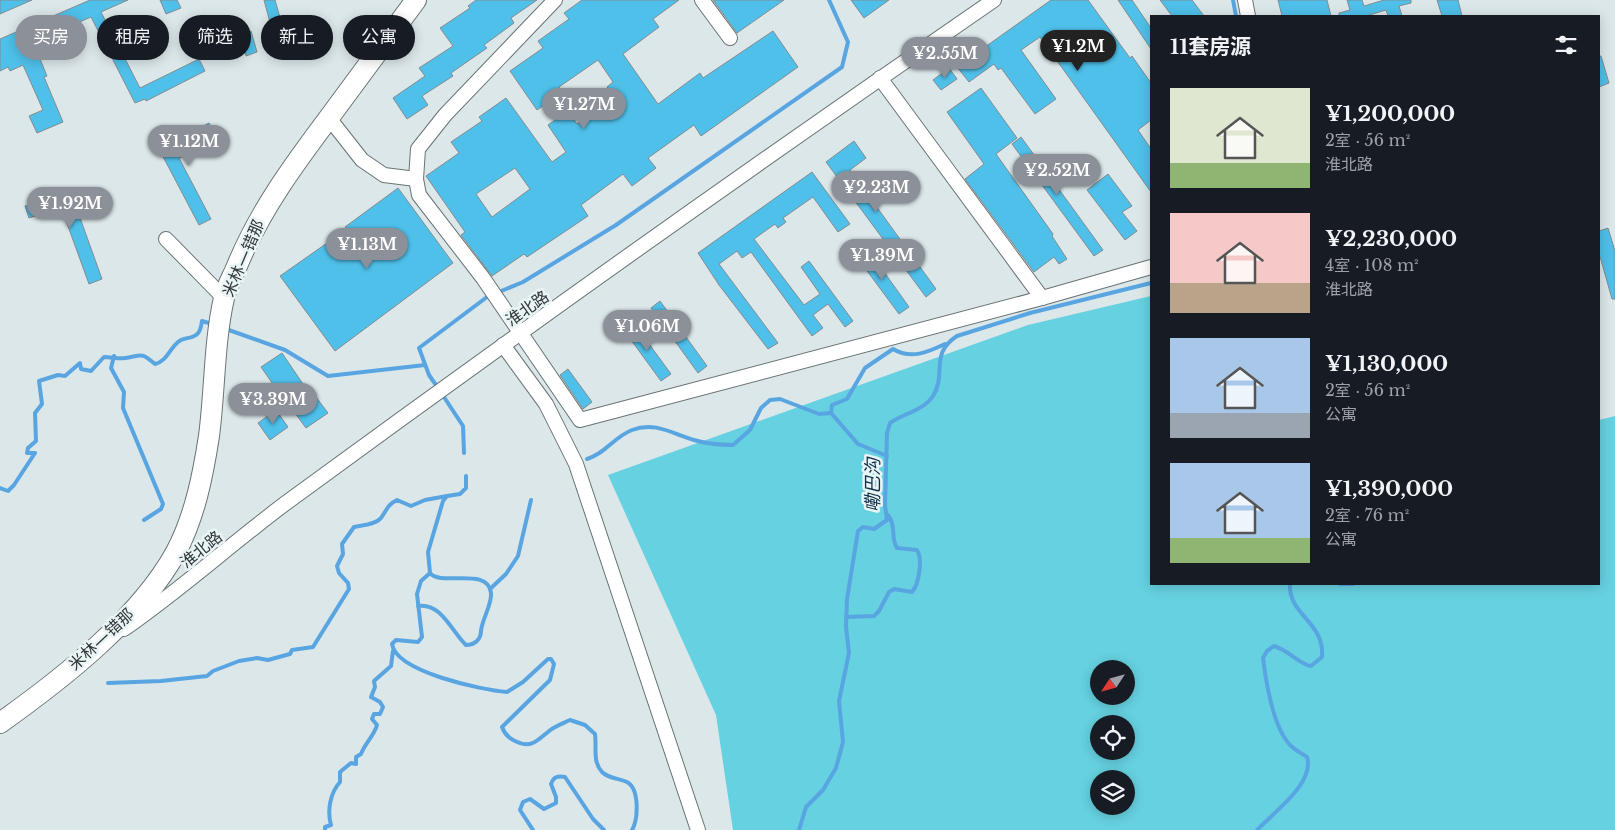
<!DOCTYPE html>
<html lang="zh">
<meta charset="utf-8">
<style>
body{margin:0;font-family:"Libre Baskerville","Noto Sans SC",serif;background:#242831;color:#f1f3f6;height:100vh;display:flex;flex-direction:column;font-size:19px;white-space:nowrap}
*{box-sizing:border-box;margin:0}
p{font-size:16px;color:#9ea1a6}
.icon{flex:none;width:28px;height:28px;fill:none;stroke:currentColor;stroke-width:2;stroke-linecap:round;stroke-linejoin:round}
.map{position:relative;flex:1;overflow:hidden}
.sheet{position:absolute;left:1150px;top:15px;width:450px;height:570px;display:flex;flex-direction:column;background:#171b24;border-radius:0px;box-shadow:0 2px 12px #0003}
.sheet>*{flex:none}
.hud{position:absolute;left:15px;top:15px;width:475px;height:45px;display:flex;gap:10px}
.needle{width:32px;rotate:234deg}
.controls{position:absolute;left:1090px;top:660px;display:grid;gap:10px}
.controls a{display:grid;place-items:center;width:45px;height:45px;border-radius:50%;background:#171b24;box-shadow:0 2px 12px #0003;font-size:25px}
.price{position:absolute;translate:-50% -42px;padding:0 11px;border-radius:18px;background:#8c9099;color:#fff;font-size:16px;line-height:32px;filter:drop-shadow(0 1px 2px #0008)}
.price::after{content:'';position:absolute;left:50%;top:30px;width:15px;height:11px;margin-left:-8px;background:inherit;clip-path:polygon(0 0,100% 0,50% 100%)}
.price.current{background:#222;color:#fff}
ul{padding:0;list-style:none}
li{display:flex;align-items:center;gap:15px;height:125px;padding:0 20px}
li span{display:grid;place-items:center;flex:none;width:140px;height:100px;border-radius:0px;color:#555}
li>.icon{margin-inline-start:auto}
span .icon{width:60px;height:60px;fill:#fffc;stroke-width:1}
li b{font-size:21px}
h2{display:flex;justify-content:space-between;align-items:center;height:60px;padding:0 20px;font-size:21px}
.pill{padding:0 18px;border-radius:22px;background:#171b24;box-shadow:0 2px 12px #0003;font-size:18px;line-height:45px}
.pill.current{background:#8c9099;color:#fff}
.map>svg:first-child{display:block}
</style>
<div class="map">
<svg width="1615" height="830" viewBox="0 0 1615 830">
<rect width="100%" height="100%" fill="#dce7e9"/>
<path fill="#66d1e0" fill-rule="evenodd" d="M1151,296V584H1599V420L1615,416V830H733L716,715L608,475L1028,325ZM1099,669H1126V696H1099ZM1099,724H1126V751H1099ZM1099,779H1126V806H1099Z"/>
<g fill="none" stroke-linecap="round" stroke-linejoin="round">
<g stroke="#59a5e1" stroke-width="4">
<polyline points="1233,0 1236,16"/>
<polyline points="226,329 285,350 328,376 425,365"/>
<polyline points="114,356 111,368 124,392 123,408 163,504 161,509 144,520"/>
<polyline points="438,388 429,375 419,348 487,297 523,282 616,225 842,67 848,42 829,0"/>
<polyline points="442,394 463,426 464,453"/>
<path d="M887,456L858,444L831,413L832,405L847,399L865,368L893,349C911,360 928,352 945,344"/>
<path d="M587,459C605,454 614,437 632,430C655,421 673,434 694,440C707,444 720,445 733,445L750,430L761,408L770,400L780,399L819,414L831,413"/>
<path d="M466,476V488L460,494L447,496L443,501L428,552L430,573L421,581L417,594L422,637L418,642L396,640L392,644C396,672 482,690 507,692L523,682L548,659H551L554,664L550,680L502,727C504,733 509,738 515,741C531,749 537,741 549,731C555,726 564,723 570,720L585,725L595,734C597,747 592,761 602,772C609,779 619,778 627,782C640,789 638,820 632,830"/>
<path d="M0,488L8,491L14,485L35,453H27L28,448L36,441L35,413L42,404L39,381L58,375L65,376L80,363L81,369L91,371L104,357C111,357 119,359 125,358C143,355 141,352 155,364C168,361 170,346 181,340C185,338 192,338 196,335C201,332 201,326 202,321L212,324"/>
<polyline points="1340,584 1353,584"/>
<polyline points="490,589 506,574 518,556 531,500"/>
<path d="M418,606C441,602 452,632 466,645C475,645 481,639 481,631C482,619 492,605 491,593C488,566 441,587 430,573"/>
<path d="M846,617L874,616L879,611L889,592L894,589L912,592C919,584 923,559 917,550L897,548C890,537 897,527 888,515"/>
<path d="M108,683L161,681L207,676L213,671L239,661L257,658L268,660L290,654L292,650L313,647L349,589L348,583L339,573L337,566L343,554L342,544L354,527C362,525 375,525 381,518C387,510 387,505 397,500L411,506L425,500L447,496"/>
<path d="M325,830V827L331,825C327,811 330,793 340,782V772L351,763L356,764V757L361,754C365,743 374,736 377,725L372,719L374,714H380L383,707L380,702L371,697L375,687L374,681L391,666L393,651"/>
<path d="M533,830L520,810L523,802L530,799L544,809L556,803V797L551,784C554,776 558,776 565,777L593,819L604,830"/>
<path d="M799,830L806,807L823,790L836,768L843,742L839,701L849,653L846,627L847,599L858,531L863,527L874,529L887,520L885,505L887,433L890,423C904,413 923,411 933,396C947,374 929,354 957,336L1030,313L1151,283"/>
<path d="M1257,830C1274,812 1315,783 1307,757C1301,753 1295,750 1290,745C1273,727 1266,682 1263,658L1267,651L1274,646C1288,650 1301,665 1311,666L1322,657C1325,622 1288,615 1290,584"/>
</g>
</g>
<g fill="#4fc0ea" stroke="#838c90" fill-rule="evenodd">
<polygon points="0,0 32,0 0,14"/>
<polygon points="90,0 128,0 101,12 140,88 199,59 205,71 146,101 145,99 135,103 91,17 33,42 47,76 44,77 63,122 37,133 29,116 43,110 23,65 10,71 8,67 0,71 0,39"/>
<polygon points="160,0 177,0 181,8 166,14"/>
<polygon points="264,0 275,0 287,42 276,45"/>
<polygon points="476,0 537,0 511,18 514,23 484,45 487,48 451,73 453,76 422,96 428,105 407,119 393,98 425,76 419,68 453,46 440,28 470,8 468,6"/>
<path d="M582,0H679L653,19L659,27L623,54L658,104L700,73L703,78L773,31L798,67L701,136L694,125L648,158L656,168L632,186L623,174L581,205L588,216L527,257L524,254L492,276L461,235L465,232L426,176L459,153L451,142L482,121L479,117L506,98L552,162L566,152L548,125L568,111L577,124L614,97L607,87L613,82L598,60L559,87L562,93L537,110L510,71L543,48L538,41L569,19L564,13ZM515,168L530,189L492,217L476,194Z"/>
<polygon points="713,0 784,0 737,33"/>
<polygon points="851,0 889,0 864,18"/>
<polygon points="1051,0 1088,0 1130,58 1132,56 1151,83 1151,120 1138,130 1151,149 1151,192 1040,37 1021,50 1056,99 1035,114 1001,68 998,70 994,64 969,82 957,67"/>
<polygon points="1118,0 1132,0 1151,28 1151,49"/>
<polygon points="1160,0 1192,0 1204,16 1172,16"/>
<polygon points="1278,0 1327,0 1331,16 1282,16"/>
<polygon points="1347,0 1362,0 1364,6 1384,0 1411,0 1411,3 1399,6 1402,16 1388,16 1386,10 1366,16 1339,16 1339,13 1350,10"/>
<polygon points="1437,0 1458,0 1462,16 1442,16"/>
<polygon points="251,31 257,52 246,56 240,34"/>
<polygon points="1599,56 1601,56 1609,83 1599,87"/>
<polygon points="949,68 957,79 941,90 933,80"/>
<polygon points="981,88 1017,138 996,154 1053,234 1052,236 1067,259 1059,264 1054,257 1034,272 965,179 984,164 947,112"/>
<polygon points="209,123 217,139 179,158 211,219 199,225 159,149"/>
<polygon points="1021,137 1103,250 1094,256 1012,144"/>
<polygon points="854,141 866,158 850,170 936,289 926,297 826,162"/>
<polygon points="812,172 850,224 838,232 813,197 783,218 786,222 778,228 775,224 754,239 804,305 820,294 801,267 809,261 853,321 845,327 828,304 813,315 823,328 812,336 751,252 742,258 737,251 719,264 778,343 768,349 719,285 698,253"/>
<polygon points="1108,174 1132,206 1122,212 1137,231 1125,240 1087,190"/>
<polygon points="398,188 453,263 335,351 280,276 347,229 345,227"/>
<polygon points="70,190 102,279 89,284 61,207 29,218 25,206"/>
<polygon points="1608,228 1615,251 1615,299 1612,299 1599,253 1599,231"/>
<polygon points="867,248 909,307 899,314 856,256"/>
<polygon points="660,301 707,366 698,373 651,308"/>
<polygon points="633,322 671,374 661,381 623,329"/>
<polygon points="282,353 303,384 282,397 261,367"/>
<polygon points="568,369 592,402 583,409 560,375"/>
<polygon points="316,397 328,413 306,428 295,413"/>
<polygon points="276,410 288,427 270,440 258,423"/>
</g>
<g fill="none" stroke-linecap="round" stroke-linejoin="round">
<g stroke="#697374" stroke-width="16">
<g id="minor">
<polyline points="555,0 445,115 418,149 416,179 419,195 483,278 580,420 1042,298 1151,267"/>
<polyline points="702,0 730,38"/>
<polyline points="1245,0 1248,16"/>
<polyline points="880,78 1042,298"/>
<polyline points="329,118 362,160 384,175 416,179"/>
<polyline points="166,239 224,298"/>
<polyline points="503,345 546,404 576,464 698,830"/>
<path d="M124,629C182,589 233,542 290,500C522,330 757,163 994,0"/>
</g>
</g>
<g stroke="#697374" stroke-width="22">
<path id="highway" d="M0,723C62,679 140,618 176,552C195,516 203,475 209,436C215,390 214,342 224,298C226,287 233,276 237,266C260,210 295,163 331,115C359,77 388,38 416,0"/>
</g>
<use href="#minor" stroke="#fff" stroke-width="14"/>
<use href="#highway" stroke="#fff" stroke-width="20"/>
</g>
<g text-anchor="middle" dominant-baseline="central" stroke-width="5" stroke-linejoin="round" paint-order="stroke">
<g font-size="16" fill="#313636" stroke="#e9f4f6">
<text transform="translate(243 258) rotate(-67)">米林—错那</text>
<text transform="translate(527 308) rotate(-35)">淮北路</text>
<text transform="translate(201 549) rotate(-39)">淮北路</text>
<text transform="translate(101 639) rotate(-43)">米林—错那</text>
</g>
<g font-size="18" font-style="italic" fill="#0f3048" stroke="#e9f4f6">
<text transform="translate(873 485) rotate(-90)">嘞巴沟</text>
</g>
</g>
</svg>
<div class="controls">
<a><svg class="needle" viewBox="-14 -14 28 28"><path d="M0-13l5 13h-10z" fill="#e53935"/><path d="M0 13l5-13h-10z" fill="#9ea1a6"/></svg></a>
<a><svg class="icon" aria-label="locate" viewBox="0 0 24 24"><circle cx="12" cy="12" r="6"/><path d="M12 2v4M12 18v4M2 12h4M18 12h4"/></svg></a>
<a><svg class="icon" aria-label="layers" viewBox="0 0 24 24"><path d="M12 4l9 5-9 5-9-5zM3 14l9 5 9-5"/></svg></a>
</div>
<b class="price current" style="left:1078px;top:72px">¥1.2M</b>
<b class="price" style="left:945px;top:79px">¥2.55M</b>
<b class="price" style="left:584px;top:130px">¥1.27M</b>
<b class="price" style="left:189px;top:167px">¥1.12M</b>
<b class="price" style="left:1057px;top:196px">¥2.52M</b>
<b class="price" style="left:876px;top:213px">¥2.23M</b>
<b class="price" style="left:70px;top:229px">¥1.92M</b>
<b class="price" style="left:367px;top:270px">¥1.13M</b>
<b class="price" style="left:882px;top:281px">¥1.39M</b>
<b class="price" style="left:647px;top:352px">¥1.06M</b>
<b class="price" style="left:273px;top:425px">¥3.39M</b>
<div class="hud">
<a class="pill current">买房</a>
<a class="pill">租房</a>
<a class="pill">筛选</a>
<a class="pill">新上</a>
<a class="pill">公寓</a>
</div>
<section class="sheet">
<h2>11套房源<svg class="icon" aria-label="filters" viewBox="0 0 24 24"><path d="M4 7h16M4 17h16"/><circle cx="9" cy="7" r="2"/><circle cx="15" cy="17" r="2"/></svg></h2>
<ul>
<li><span style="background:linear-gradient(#dfe7d0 75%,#8fb573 0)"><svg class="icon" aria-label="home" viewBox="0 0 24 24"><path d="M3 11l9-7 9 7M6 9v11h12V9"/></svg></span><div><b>¥1,200,000</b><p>2室 · 56 m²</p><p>淮北路</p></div></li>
<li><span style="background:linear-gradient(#f6c9c9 70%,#b9a48a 0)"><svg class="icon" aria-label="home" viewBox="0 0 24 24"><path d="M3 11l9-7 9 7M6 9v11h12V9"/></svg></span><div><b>¥2,230,000</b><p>4室 · 108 m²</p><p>淮北路</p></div></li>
<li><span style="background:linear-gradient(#a9c7e8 75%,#9aa5b1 0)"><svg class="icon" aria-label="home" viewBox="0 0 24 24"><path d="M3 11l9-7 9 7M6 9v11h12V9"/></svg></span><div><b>¥1,130,000</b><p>2室 · 56 m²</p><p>公寓</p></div></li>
<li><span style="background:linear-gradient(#a9c7e8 75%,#8fb573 0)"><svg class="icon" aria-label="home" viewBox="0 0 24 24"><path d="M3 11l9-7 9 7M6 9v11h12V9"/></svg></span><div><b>¥1,390,000</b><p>2室 · 76 m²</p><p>公寓</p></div></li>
</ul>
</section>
</div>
